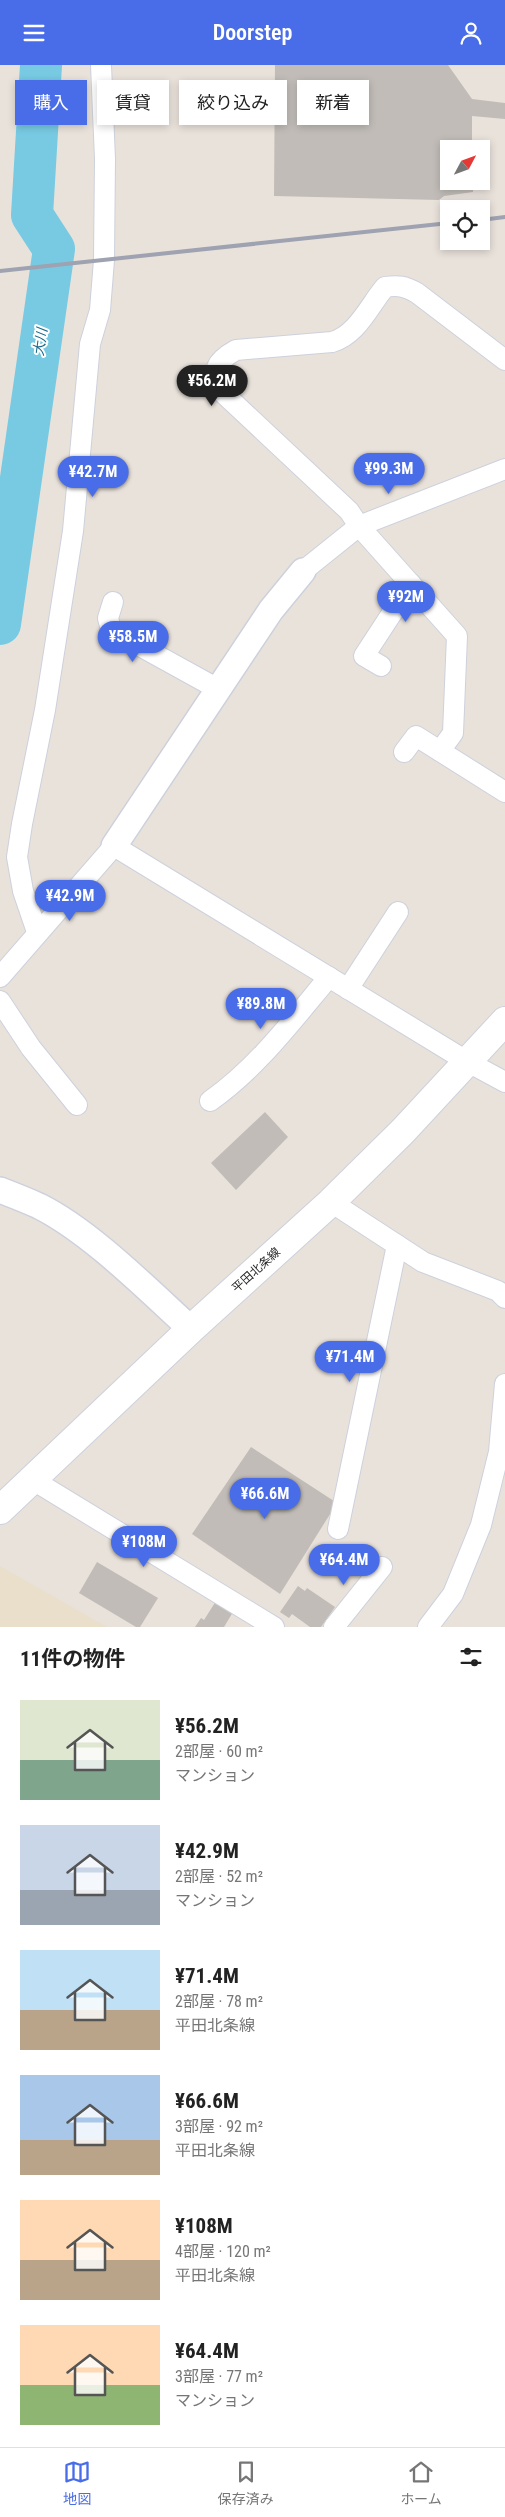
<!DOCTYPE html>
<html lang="ja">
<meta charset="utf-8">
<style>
body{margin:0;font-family:"Roboto Condensed","Noto Sans JP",sans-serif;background:#f6f6f6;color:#222;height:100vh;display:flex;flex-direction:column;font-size:19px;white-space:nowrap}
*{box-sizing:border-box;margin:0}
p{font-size:16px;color:#767676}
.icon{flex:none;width:28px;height:28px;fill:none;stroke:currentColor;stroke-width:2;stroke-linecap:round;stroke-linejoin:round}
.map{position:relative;height:1562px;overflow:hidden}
.panel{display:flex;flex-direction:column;background:#fff;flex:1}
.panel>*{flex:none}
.guide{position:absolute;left:15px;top:15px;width:475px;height:45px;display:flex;gap:10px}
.needle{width:32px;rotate:49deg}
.tools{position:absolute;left:440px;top:75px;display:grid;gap:10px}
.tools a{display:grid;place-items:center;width:50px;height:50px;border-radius:0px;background:#fff;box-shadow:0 2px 8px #0003;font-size:25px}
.price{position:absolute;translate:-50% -42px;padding:0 11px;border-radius:18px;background:#496de8;color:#fff;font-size:16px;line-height:32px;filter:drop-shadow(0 1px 2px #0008)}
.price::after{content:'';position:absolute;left:50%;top:30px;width:15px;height:11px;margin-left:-8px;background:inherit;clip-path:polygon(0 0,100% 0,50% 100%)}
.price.on{background:#222;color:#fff}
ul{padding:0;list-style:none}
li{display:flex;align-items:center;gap:15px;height:125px;padding:0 20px}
li span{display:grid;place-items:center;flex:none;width:140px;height:100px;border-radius:0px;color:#555}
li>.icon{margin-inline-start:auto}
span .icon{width:60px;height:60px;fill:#fffc;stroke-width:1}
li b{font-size:21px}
h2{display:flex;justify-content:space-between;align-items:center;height:60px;padding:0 20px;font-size:21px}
.pill{padding:0 18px;border-radius:0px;background:#fff;box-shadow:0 2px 8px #0003;font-size:18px;line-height:45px}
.pill.on{background:#496de8;color:#fff}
header{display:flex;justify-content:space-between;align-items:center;height:65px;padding:0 20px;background:#496de8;color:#fff;font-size:22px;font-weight:600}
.tab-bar{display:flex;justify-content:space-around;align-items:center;height:70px;border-top:1px solid #e0e0e0;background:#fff;font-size:14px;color:#767676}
.tab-bar a{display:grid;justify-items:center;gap:2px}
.tab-bar .on{color:#496de8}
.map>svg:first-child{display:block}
</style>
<header><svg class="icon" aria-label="menu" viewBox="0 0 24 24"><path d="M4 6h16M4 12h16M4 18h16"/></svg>Doorstep<svg class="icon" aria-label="person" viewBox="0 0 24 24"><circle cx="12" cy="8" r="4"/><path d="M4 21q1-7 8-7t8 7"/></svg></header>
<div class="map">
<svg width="505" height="1562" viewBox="0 0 505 1562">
<rect width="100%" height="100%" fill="#e9e2db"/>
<polygon fill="#e9dfcb" points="0,1501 107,1562 0,1562"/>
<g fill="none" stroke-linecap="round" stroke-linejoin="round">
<polyline stroke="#77cae2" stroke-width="42" points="0,559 54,184 32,150 41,0"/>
</g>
<g fill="#c1bcb7">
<polygon points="275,0 448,0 472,34 505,38 505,54 472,51 472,84 449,84 449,116 473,116 473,127 444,131 439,135 274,131"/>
<polygon points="265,1047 288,1072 236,1125 211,1098"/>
<polygon points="251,1382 337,1438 280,1529 192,1469"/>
<polygon points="97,1497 158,1533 140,1562 136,1562 79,1528"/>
<polygon points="298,1521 305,1526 307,1523 335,1542 321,1562 310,1562 292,1549 289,1553 280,1547"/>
<polygon points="216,1536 233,1547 224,1562 195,1562 201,1553 204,1555"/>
</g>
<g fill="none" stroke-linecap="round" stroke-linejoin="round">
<g stroke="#cdd1dc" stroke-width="22">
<g id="minor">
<polyline points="303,506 359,461 505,404"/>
<polyline points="113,537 108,553 111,565 218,624"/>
<polyline points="381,601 364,591 411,519"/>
<path d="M440,686L453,668L457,571L359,461L349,446L222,327C210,306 216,296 236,285L332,277C357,270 369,241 385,222C398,220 405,221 417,228L505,295"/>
<polyline points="404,687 416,671 505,727"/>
<polyline points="37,867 23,826 17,792 22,759 45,645 73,466 90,279 100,245 104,195 105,94 101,0"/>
<polyline points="0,912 114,781 468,997 505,1017"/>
<polyline points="348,924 398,847"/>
<polyline points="0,936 31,983 77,1040"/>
<path d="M210,1036C257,1003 292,956 329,912"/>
<polyline points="331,1137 423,1197 498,1226 505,1233"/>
<polyline points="33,1415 274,1562"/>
<polyline points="338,1464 397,1180"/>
<polyline points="334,1562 382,1502"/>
<polyline points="428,1562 453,1529 481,1460 499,1387 505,1319"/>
</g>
</g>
<g stroke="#cdd1dc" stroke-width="28">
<g id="tertiary">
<polyline points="114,781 271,545 303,506"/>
<path d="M0,1125C13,1130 26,1135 39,1141C91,1167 148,1225 191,1264"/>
</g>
</g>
<g stroke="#cdd1dc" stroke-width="30">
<polyline id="secondary" points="0,1445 191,1264 331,1137 403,1066 505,956"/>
</g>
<use href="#minor" stroke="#fff" stroke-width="20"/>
<use href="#tertiary" stroke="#fff" stroke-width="25"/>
<use href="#secondary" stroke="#fff" stroke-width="28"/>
<g stroke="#9ea2b1" stroke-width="4">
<polyline points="481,155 505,152"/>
<polyline points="0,206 449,158"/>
</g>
</g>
<g text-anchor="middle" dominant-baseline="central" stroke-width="4" stroke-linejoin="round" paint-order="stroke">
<g font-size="12" fill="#282828" stroke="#fff">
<text transform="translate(256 1205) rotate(-42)">平田北条線</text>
</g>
<g font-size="14" font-style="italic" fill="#19688a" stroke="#fff">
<text transform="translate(40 277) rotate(-82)">大川</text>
</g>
</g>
</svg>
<div class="tools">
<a><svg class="needle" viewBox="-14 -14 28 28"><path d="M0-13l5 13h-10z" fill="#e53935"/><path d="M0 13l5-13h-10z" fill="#767676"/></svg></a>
<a><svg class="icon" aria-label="locate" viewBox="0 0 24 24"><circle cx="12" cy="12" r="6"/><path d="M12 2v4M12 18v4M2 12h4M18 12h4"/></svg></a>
</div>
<b class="price on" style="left:212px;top:342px">¥56.2M</b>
<b class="price" style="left:389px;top:430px">¥99.3M</b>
<b class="price" style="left:93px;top:433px">¥42.7M</b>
<b class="price" style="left:406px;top:558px">¥92M</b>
<b class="price" style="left:133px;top:598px">¥58.5M</b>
<b class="price" style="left:70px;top:857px">¥42.9M</b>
<b class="price" style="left:261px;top:965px">¥89.8M</b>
<b class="price" style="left:350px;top:1318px">¥71.4M</b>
<b class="price" style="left:265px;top:1455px">¥66.6M</b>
<b class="price" style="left:144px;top:1503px">¥108M</b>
<b class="price" style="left:344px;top:1521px">¥64.4M</b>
<div class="guide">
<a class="pill on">購入</a>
<a class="pill">賃貸</a>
<a class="pill">絞り込み</a>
<a class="pill">新着</a>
</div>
</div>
<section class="panel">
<h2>11件の物件<svg class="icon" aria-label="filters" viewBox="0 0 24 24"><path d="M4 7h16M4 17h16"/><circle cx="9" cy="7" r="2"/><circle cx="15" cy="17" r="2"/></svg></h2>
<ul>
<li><span style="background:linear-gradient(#dfe7d0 60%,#7fa58c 0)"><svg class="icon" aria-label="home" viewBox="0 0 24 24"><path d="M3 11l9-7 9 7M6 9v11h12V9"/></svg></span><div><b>¥56.2M</b><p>2部屋 · 60 m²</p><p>マンション</p></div></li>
<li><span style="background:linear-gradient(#c9d6e8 65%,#9aa5b1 0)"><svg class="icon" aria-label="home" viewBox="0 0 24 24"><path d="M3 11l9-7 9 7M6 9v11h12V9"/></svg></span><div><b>¥42.9M</b><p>2部屋 · 52 m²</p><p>マンション</p></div></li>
<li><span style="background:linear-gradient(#bfe0f5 60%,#b9a48a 0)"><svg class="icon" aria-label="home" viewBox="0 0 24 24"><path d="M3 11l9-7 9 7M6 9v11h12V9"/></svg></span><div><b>¥71.4M</b><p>2部屋 · 78 m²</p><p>平田北条線</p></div></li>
<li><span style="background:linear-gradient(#a9c7e8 65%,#b9a48a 0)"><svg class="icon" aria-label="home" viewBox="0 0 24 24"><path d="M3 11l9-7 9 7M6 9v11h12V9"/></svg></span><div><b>¥66.6M</b><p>3部屋 · 92 m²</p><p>平田北条線</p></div></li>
<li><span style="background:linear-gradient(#ffd9b3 60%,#b9a48a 0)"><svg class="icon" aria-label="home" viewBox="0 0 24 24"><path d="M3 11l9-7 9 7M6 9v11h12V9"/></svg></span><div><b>¥108M</b><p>4部屋 · 120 m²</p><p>平田北条線</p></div></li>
<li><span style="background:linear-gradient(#ffd9b3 60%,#8fb573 0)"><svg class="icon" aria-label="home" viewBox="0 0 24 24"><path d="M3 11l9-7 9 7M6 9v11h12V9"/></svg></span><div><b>¥64.4M</b><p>3部屋 · 77 m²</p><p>マンション</p></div></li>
</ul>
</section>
<nav class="tab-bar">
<a class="on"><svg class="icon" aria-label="map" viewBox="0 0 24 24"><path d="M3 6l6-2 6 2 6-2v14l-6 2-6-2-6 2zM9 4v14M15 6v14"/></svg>地図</a>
<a><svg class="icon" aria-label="saved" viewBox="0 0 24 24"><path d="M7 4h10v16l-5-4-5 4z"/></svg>保存済み</a>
<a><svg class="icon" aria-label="home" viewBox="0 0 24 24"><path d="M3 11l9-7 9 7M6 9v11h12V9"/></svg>ホーム</a>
</nav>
